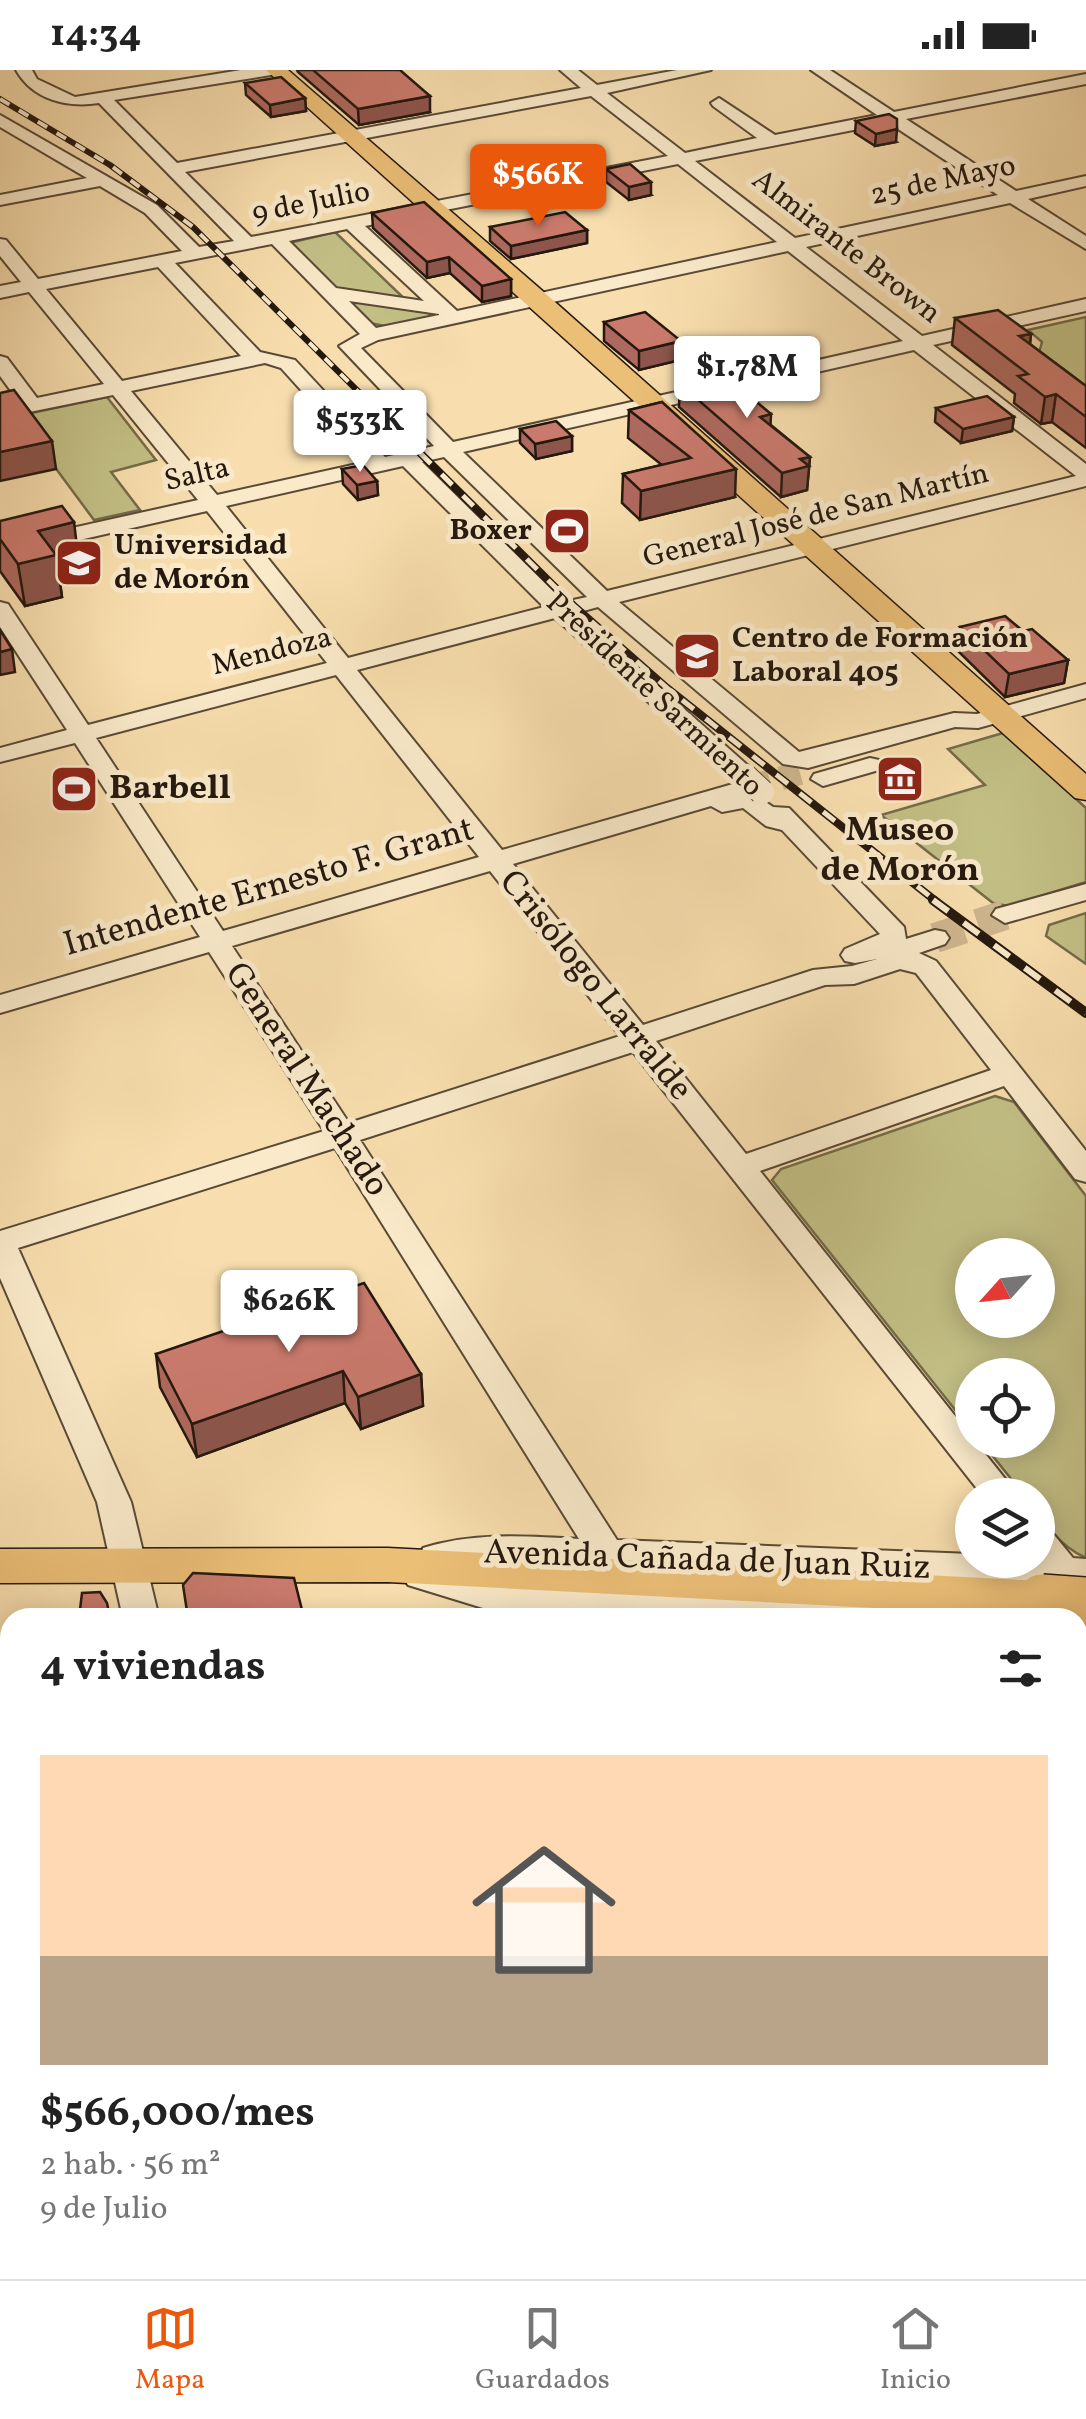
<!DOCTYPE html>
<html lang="es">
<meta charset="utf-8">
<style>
body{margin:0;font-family:Vollkorn,serif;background:#f2f2f2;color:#222;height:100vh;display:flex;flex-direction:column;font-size:38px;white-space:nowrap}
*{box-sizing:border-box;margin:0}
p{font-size:32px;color:#767676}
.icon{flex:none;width:55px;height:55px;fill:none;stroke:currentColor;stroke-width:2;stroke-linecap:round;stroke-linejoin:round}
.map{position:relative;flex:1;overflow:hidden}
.side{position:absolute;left:0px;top:1538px;width:1088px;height:672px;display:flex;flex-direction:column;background:#fff;border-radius:30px 30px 0 0;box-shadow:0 5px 25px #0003}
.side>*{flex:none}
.needle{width:65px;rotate:243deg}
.fabs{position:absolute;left:955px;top:1168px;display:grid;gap:20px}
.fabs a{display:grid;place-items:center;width:100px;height:100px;border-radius:50%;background:#fff;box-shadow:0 5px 25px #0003;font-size:50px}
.price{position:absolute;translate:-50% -85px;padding:0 22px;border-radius:10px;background:#fff;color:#222;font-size:32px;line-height:65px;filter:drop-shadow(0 2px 5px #0008)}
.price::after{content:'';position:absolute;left:50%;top:60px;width:30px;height:22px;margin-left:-15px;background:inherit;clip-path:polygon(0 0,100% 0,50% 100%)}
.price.selected{background:#ea580c;color:#fff}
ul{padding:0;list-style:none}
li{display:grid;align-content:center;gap:20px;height:530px;padding:0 40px}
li+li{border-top:2px solid #e0e0e0}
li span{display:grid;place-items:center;height:310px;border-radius:0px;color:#555}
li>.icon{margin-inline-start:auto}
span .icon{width:180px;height:180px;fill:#fffc;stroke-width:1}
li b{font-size:42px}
h2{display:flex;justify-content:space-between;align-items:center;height:120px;padding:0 40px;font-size:42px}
.status{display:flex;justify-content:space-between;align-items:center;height:70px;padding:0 50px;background:#fff;direction:ltr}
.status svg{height:28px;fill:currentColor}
.menu{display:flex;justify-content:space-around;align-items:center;height:140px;border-top:2px solid #e0e0e0;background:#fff;font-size:28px;color:#767676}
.menu a{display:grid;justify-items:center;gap:5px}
.menu .selected{color:#ea580c}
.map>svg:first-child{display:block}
</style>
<div class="status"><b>14:34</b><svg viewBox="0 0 49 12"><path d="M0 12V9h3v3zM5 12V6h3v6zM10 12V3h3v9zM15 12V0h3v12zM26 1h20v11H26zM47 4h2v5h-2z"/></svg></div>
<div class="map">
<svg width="1086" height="2209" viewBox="0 0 1086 2209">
<rect width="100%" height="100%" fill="#f8deae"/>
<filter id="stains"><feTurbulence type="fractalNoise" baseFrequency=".002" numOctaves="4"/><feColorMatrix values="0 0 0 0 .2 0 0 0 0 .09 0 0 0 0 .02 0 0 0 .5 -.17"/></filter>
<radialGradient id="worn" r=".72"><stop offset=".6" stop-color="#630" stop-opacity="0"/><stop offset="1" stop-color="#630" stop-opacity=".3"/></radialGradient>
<g fill="#c3c086" stroke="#746c4a" stroke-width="2.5" fill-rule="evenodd">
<polygon points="335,162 413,237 425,239 433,248 385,256 370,253 289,173"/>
<polygon points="1086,247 1086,335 1039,283 1042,272 1028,260"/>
<polygon points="107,327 156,390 111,402 140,440 94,450 17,346"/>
<polygon points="1003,663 1086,738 1086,812 1008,836 993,833 881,745 985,715 948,679"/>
<polygon points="1086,843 1086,894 1046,866 1049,855"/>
<path d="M995,1026L1014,1032L1086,1126V1488C1062,1477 1038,1452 1038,1425H1024L980,1370H1038V1305H972V1361L772,1110L781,1099ZM972,1185H1038V1250H972Z"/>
</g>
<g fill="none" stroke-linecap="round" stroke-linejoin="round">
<polyline stroke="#ceb68e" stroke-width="24" stroke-dasharray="24 11" stroke-linecap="butt" points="747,718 800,703"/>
<polyline stroke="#ceb68e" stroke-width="30" stroke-dasharray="30 15" stroke-linecap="butt" points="935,868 1005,845"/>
<g stroke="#594a36" stroke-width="4">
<g id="minor">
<path d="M16,0H32L37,9L75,27L241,0H279L271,5L114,30L177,93L581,18L560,0H578L597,15L677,0H711L607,23L685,83L757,68L713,36L711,33L719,28L775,65L877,45L811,0H830L894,42L1086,4V14L906,49L1016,121L1086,106V116L1028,129L1086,166V179L1010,133L806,177L922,266L1086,229V241L933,275L1086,394V416L619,532L799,682L954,643L977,644L1086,614V628L978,658L955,657L808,698L783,694L598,537L576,543L754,701L757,706L752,712L760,718L754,724L773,737L789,738L904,857L906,869L935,860L945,862L949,868L945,874L919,883L936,891L1086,1081V1112L1075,1109L1004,1016L760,1101L1018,1425H982L633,982L360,1070L617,1470L972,1484V1490H1038V1456L1050,1460L1073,1488L1086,1489V1575L1078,1572V1548H1063L1051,1516L499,1493L449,1500L483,1510L966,1534L979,1538L984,1548H669L483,1538L408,1515L402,1505L408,1495L419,1491L423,1478C473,1462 527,1466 579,1469L335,1078L18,1178L131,1432L159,1548H123L97,1432L0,1208V1161L324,1061L209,882L0,943V925L200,867L75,673L0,692V678L67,660L0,557V532L8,534L88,655L327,593L207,441L0,488V474L198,430L113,325L0,348V336L19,332L0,306V286L7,288L37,328L104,314L29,222L0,228V216L21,212L0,186V169L6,170L38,209L182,181L145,143L100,116L0,135V125L87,108L0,57V45L157,135L199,177L234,171L99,33C67,38 33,30 16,0ZM591,26L668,86L251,167L185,102ZM889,53L998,125L795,168L695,91ZM678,94L777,172L457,241L365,156ZM347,159L424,231L336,218L289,171ZM272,174L360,264L339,276L434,376L385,387L295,290L260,282L175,193ZM788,181L903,271L453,372L361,278L378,270ZM158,197L241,286L122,311L46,219ZM349,231L439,244V245L376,258ZM914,280L1076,406L607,521L463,382ZM265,293L281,298L366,392L217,425L131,321ZM444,387L587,527L564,532L422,392ZM403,396L544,537L348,588L226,436ZM555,548L736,711L740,712L502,780L357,600ZM336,605L479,787L223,861L96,668ZM711,736L722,742L743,738L766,756L782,760L880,864L845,879L841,885L845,891L855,893L877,889L852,896L813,900L643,955L513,794ZM490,801L620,966L349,1053L232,876ZM900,899L916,903L991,1000L746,1084L656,971L825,915L854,914Z"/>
<polygon points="870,688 879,690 882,695 879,700 823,716 811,709 814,704"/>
<polygon points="1086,814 1086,830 1005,853 992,845 996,839"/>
<polygon points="10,1691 10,1723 0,1725 0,1693"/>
<polygon points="1086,1881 1086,1917 1078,1919 1078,1883"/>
<polygon points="10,2157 12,2200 0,2203 0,2159"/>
<polygon points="244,2200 288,2200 289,2209 245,2209"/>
<polygon points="757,2200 801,2200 803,2209 759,2209"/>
</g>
</g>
<g stroke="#24180e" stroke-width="3">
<g id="major">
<polygon points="266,0 288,0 546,224 1086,704 1086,730 1075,728"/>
<polygon points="388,1478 1042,1511 1058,1516 1064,1529 1058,1542 1042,1547 388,1512 0,1513 0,1479"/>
</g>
</g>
<use href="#minor" fill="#faeaca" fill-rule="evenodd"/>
<use href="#major" fill="#ecbf77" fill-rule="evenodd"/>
<g stroke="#24180e" stroke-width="6">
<polyline id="rail-far2" points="0,29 110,95 193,157 401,364"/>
</g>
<g stroke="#24180e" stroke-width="8">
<polyline id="rail-far1" points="399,362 575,537 667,618 937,832"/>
</g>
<g stroke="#24180e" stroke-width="10">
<polyline id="rail" points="933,830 1086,943"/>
</g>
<use href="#rail-far2" stroke="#faeaca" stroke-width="4" stroke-dasharray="11" stroke-linecap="butt"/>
<use href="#rail-far1" stroke="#faeaca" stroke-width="5" stroke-dasharray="15" stroke-linecap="butt"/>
<use href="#rail" stroke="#faeaca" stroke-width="6" stroke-dasharray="19" stroke-linecap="butt"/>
<g stroke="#594a36" stroke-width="26" stroke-linecap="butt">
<polyline id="minor-bridge" points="745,706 762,722"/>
</g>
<g stroke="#24180e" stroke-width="52" stroke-linecap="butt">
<polyline id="major-bridge" points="1042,1529 1086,1532"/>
</g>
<use href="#minor-bridge" stroke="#faeaca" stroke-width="24"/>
<use href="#major-bridge" stroke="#ecbf77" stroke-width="49"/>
</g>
<g fill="#ae695e" stroke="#24180e" stroke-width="2.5">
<polygon points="297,0 400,0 430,42 359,55 298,2"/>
<polygon points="245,13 305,28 306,41 271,47 246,25"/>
<polygon points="856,51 896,72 875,76 855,63"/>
<polygon points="606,99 651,125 629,130 606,112"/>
<polygon points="372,143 511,209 511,226 482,232 450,203 427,208 373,158"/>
<polygon points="490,157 587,160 587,173 511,189 490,171"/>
<polygon points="955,248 1031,264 1030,274 1086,316 1086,378 1052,352 1041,354 1014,333 1015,324 952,275"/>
<polygon points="604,252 681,271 680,290 639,300 604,271"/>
<polygon points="680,314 771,355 810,387 807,420 781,427 679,337"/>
<polygon points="662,332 735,427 640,450 622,433 623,404 662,395 628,368 629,340"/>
<polygon points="936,338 1014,347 1012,361 961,373 935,352"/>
<polygon points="520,359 572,366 572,381 536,389 520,373"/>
<polygon points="342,399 377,411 378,425 358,430 343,414"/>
<polygon points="0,451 79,493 58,498 62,527 25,536 0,501"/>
<polygon points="960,557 1023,561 1068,590 1064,613 1005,627 957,580"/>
<polygon points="156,1284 421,1304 423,1336 361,1359 345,1333 197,1387 160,1317"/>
</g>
<g fill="#8d554c" stroke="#24180e" stroke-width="2.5">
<polygon points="430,26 430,42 359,55 358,39"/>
<polygon points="305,28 306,41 271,47 270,35"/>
<polygon points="897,59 896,72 875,76 876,64"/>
<polygon points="651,112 651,125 629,130 629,117"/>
<polygon points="587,160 587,173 511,189 511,176"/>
<polygon points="449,187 450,203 427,208 427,192"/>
<polygon points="511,209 511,226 482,232 482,216"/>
<polygon points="1031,264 1028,291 1019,266"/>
<polygon points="681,271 680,290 639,300 639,281"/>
<polygon points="1056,324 1052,352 1041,354 1045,327"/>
<polygon points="771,344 770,368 760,347"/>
<polygon points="1014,347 1012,361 961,373 963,359"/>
<polygon points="572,366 572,381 536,389 535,374"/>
<polygon points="52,371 56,399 0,411 0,382"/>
<polygon points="810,387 807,420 781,427 782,403 800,389"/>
<polygon points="736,399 735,427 640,450 641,421"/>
<polygon points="377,411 378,425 358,430 357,415"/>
<polygon points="74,452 79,493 58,498 62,527 25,536 18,494 38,461"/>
<polygon points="12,579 15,602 0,605 0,582"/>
<polygon points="1068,590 1064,613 1005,627 1009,604"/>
<polygon points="343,1301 345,1333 197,1387 192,1354"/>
<polygon points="421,1304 423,1336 361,1359 358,1327"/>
</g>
<g fill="#ca7a6d" stroke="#24180e" stroke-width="2.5">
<polygon points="313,0 400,0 430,26 358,39"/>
<polygon points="281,7 305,28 270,35 245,13"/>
<polygon points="889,44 897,49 897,59 876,64 856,51"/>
<polygon points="630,94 651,112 629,117 606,99"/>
<polygon points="424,132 511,209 482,216 449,187 427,192 372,143"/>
<polygon points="565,142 587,160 511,176 490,157"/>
<polygon points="998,240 1031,264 1019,266 1086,316 1086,347 1056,324 1045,327 1018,306 1028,304 955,248"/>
<polygon points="645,242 681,271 639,281 604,252"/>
<polygon points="723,304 771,344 760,347 810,387 800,389 809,396 782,403 680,314"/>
<polygon points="14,320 52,371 0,382 0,323"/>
<polygon points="987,326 1014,347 963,359 936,338"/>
<polygon points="662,332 736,399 641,421 623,404 691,388 629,340"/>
<polygon points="556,351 572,366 535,374 520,359"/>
<polygon points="363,395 377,411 357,415 342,399"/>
<polygon points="62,436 74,452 38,461 56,485 18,494 0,469 0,451"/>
<polygon points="1005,546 1023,561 1032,559 1068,590 1009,604 960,557"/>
<polygon points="0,560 12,579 0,582"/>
<polygon points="364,1213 421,1304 358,1327 343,1301 192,1354 156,1284"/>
<polygon points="193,1503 294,1508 304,1548 188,1548 183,1515"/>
<polygon points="100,1522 107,1533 110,1548 79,1548 82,1523"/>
</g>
<defs>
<g id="stadium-square" transform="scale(2.5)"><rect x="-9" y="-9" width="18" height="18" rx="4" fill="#8f2418" stroke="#faeaca"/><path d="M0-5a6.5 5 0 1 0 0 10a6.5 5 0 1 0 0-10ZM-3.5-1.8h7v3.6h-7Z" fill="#fff"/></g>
<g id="school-square" transform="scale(2.5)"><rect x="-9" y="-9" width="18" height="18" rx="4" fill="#8f2418" stroke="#faeaca"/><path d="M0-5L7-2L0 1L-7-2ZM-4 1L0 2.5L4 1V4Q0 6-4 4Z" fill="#fff"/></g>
<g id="university-square" transform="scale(2.5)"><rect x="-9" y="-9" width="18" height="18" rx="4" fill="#8f2418" stroke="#faeaca"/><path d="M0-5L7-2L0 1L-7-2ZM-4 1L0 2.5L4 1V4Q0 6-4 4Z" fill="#fff"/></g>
<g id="museum-square" transform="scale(2.5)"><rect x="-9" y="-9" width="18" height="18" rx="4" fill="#8f2418" stroke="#faeaca"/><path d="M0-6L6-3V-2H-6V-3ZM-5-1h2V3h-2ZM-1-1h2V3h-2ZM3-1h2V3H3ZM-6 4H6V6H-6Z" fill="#fff"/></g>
</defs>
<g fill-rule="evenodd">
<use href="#stadium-square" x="567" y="461"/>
<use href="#school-square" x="79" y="493"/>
<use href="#university-square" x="697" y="586"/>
<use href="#museum-square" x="900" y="709"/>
<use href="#stadium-square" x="74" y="719"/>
</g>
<g text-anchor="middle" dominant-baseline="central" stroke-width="10" stroke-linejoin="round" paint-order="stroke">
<g font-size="30" fill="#24180e" stroke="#faeaca">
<text transform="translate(943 111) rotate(-12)">25 de Mayo</text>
<text transform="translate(311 133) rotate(-11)">9 de Julio</text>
<text transform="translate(846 177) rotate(38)">Almirante Brown</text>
<text transform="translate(197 405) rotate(-13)">Salta</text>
<text transform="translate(816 446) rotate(-14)">General José de San Martín</text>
<text transform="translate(272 582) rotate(-14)">Mendoza</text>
<text transform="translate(654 625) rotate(43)">Presidente Sarmiento</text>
</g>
<g font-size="30" font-weight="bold" fill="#24180e" stroke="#faeaca" text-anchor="start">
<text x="532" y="461" text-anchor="end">Boxer</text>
<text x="114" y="476">Universidad<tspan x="114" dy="34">de Morón</tspan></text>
<text x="732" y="569">Centro de Formación<tspan x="732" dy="34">Laboral 405</tspan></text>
</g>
<g font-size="35" font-weight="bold" fill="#24180e" stroke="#faeaca" text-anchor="start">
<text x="109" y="719">Barbell</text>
<text x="900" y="761" text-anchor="middle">Museo<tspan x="900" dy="40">de Morón</tspan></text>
</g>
<g font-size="35" fill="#24180e" stroke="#faeaca">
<text transform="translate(269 818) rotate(-16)">Intendente Ernesto F. Grant</text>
<text transform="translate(595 916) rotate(51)">Crisólogo Larralde</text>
<text transform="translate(306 1010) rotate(57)">General Machado</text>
<text transform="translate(707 1491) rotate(2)">Avenida Cañada de Juan Ruiz</text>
</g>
</g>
<rect width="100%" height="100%" filter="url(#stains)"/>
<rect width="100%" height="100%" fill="url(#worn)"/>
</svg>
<div class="fabs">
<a><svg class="needle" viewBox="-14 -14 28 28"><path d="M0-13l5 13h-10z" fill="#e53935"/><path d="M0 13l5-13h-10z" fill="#767676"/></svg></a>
<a><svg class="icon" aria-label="locate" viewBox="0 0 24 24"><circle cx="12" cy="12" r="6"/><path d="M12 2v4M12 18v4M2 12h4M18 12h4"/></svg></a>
<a><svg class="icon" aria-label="layers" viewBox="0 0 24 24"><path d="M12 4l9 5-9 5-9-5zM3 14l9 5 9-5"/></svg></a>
</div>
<b class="price selected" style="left:538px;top:159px">$566K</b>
<b class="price" style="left:747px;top:351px">$1.78M</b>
<b class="price" style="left:360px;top:405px">$533K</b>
<b class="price" style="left:289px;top:1285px">$626K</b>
<section class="side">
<h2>4 viviendas<svg class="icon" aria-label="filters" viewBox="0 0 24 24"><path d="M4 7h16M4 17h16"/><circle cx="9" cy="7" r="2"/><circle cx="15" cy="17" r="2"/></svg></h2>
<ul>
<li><span style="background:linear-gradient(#ffd9b3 65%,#b9a48a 0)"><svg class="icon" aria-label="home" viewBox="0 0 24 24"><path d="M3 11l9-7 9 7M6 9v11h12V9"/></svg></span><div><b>$566,000/mes</b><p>2 hab. · 56 m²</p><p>9 de Julio</p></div></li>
</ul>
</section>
</div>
<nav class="menu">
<a class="selected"><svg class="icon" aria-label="map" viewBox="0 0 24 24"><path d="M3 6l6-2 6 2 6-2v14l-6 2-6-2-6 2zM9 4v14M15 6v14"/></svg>Mapa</a>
<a><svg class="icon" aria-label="saved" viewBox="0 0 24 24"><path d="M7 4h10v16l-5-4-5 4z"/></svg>Guardados</a>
<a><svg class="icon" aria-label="home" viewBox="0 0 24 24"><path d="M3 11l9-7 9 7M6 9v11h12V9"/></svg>Inicio</a>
</nav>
